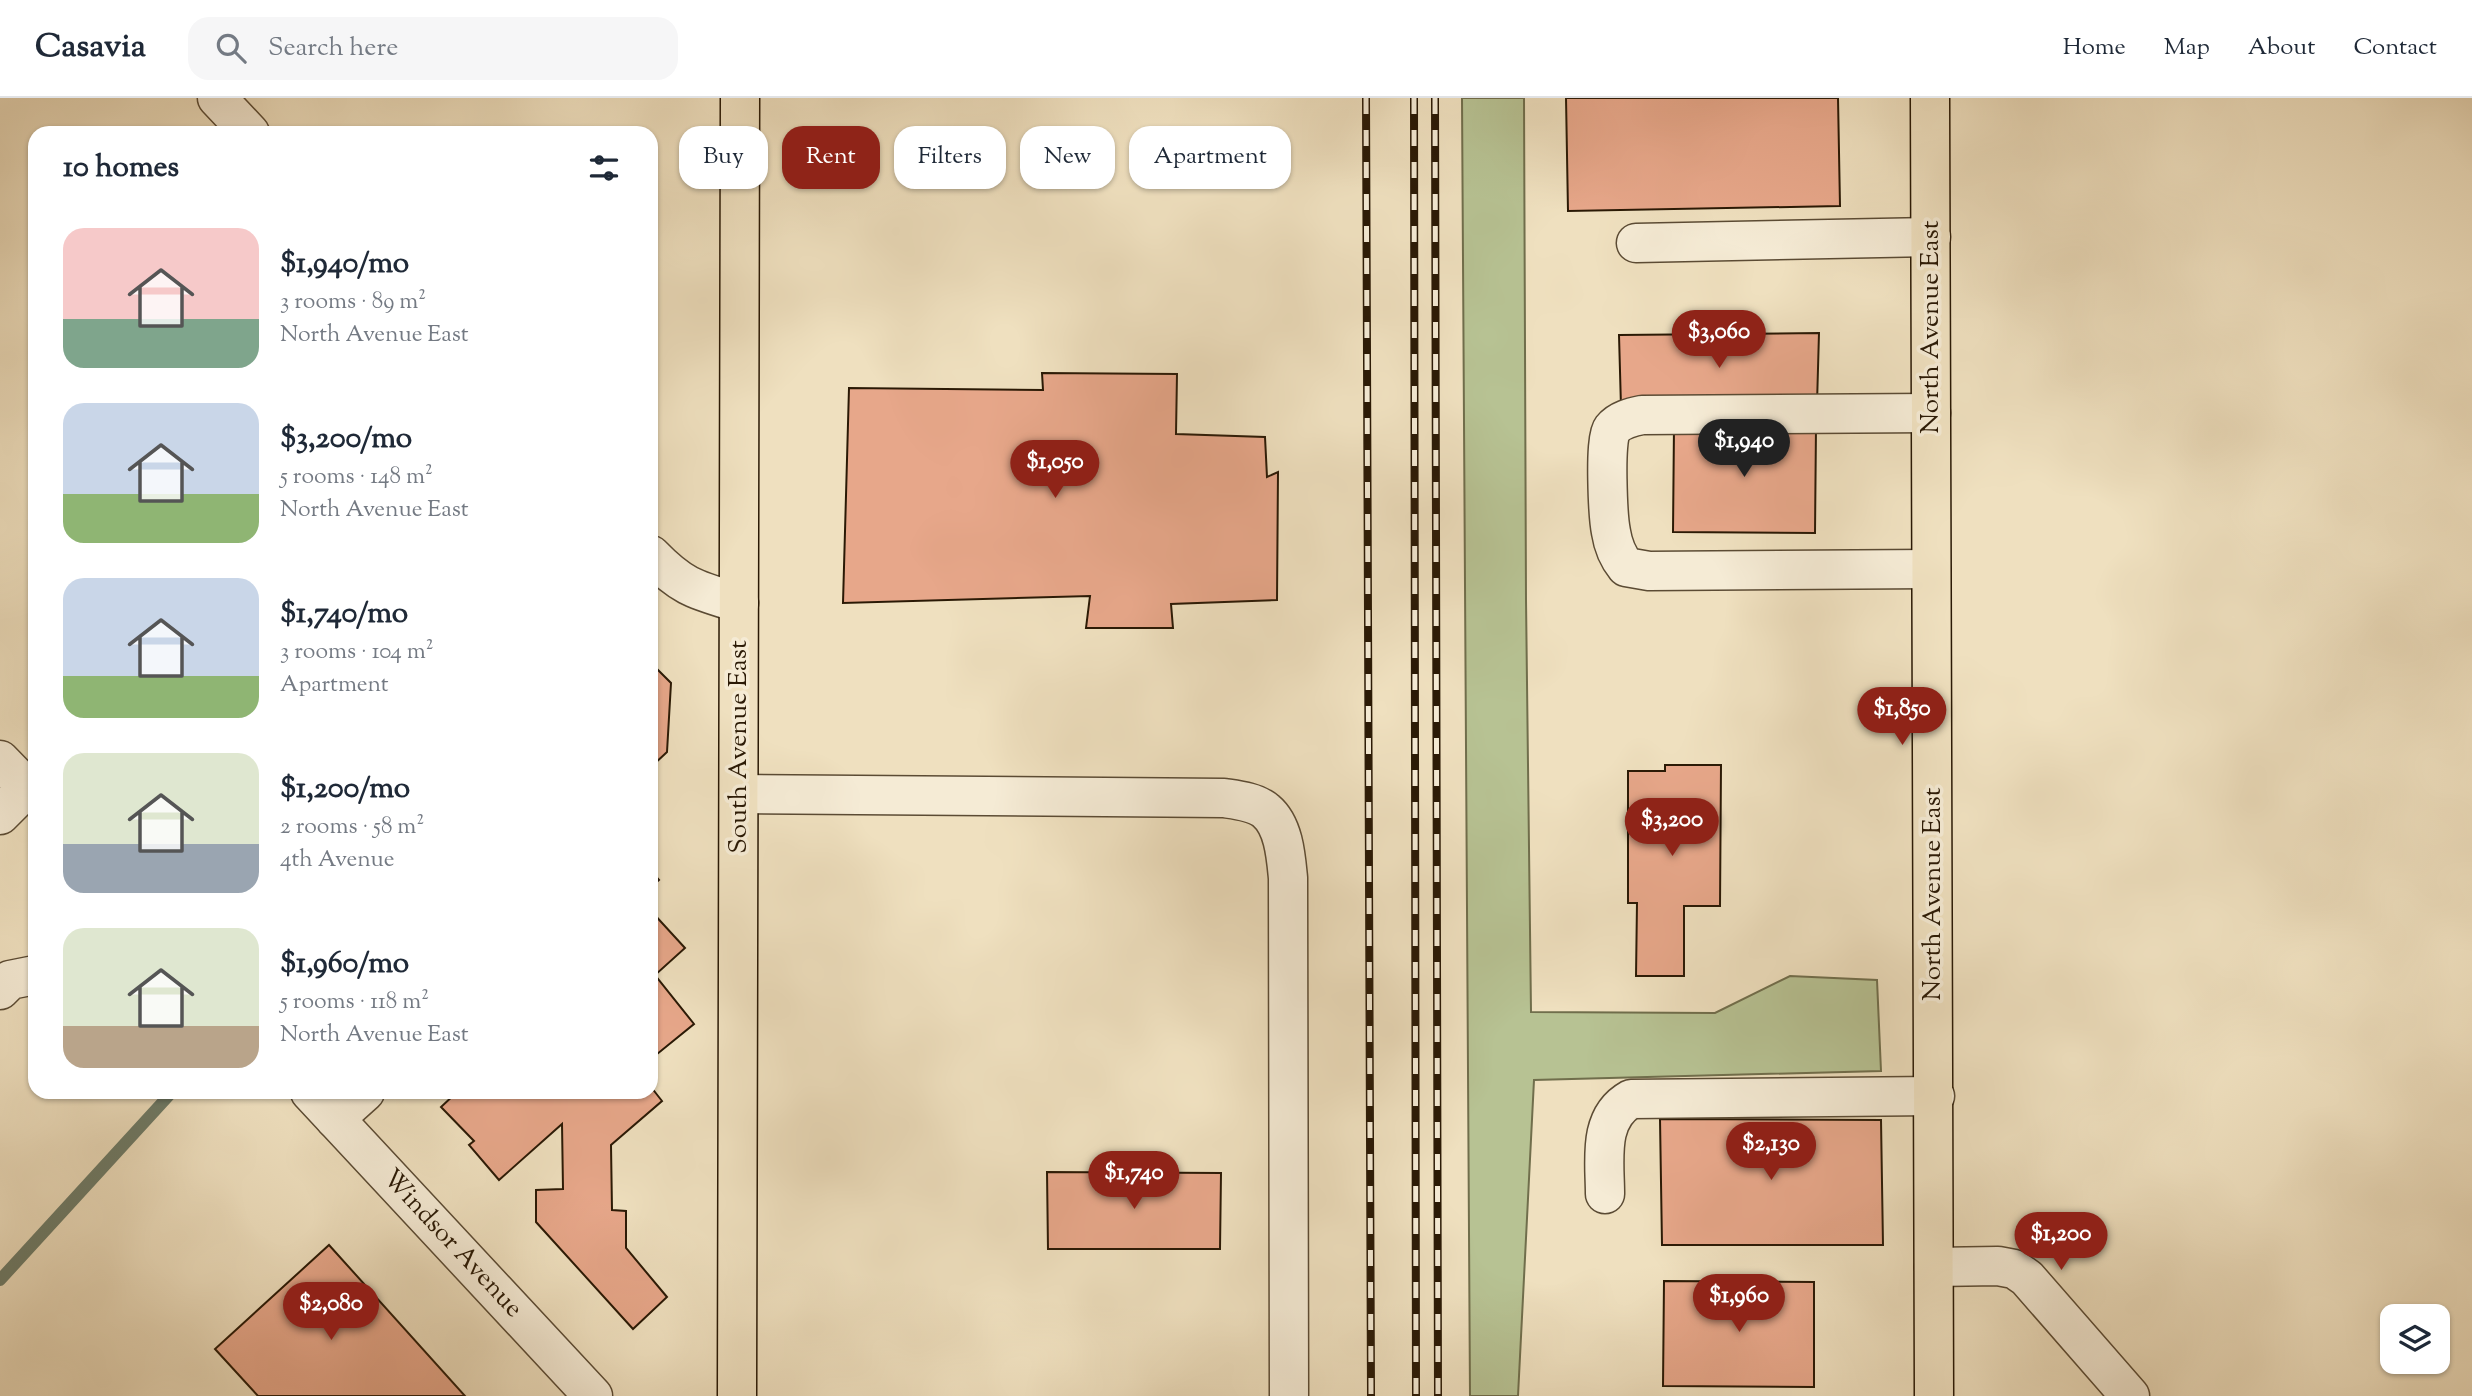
<!DOCTYPE html>
<meta charset="utf-8">
<style>
body{margin:0;font-family:"Sorts Mill Goudy",serif;background:#f6f6f7;color:#1f2937;height:100vh;display:flex;flex-direction:column;font-size:26px;white-space:nowrap}
*{box-sizing:border-box;margin:0}
p{font-size:23px;color:#747a83}
.icon{flex:none;width:38px;height:38px;fill:none;stroke:currentColor;stroke-width:2;stroke-linecap:round;stroke-linejoin:round}
.map{position:relative;flex:1;overflow:hidden}
.drawer{position:absolute;left:28px;top:28px;width:630px;height:973px;display:flex;flex-direction:column;background:#fff;border-radius:21px;box-shadow:0 2px 5px #0004}
.drawer>*{flex:none}
.guide{position:absolute;left:679px;top:28px;width:665px;height:63px;display:flex;gap:14px}
.controls{position:absolute;left:2380px;top:1206px;display:grid;gap:14px}
.controls a{display:grid;place-items:center;width:70px;height:70px;border-radius:14px;background:#fff;box-shadow:0 2px 5px #0004;font-size:35px}
.price{position:absolute;translate:-50% -60px;padding:0 16px;border-radius:24px;background:#8f2418;color:#fff;font-size:23px;line-height:46px;filter:drop-shadow(0 2px 4px #0008)}
.price::after{content:'';position:absolute;left:50%;top:42px;width:21px;height:16px;margin-left:-10px;background:inherit;clip-path:polygon(0 0,100% 0,50% 100%)}
.price.active{background:#222;color:#fff}
ul{padding:0;list-style:none}
li{display:flex;align-items:center;gap:21px;height:175px;padding:0 35px}
li span{display:grid;place-items:center;flex:none;width:196px;height:140px;border-radius:21px;color:#555}
li>.icon{margin-inline-start:auto}
span .icon{width:84px;height:84px;fill:#fffc;stroke-width:1}
li b{font-size:30px}
h2{display:flex;justify-content:space-between;align-items:center;height:84px;padding:0 35px;font-size:30px}
.pill{padding:0 24px;border-radius:21px;background:#fff;box-shadow:0 2px 5px #0004;font-size:24px;line-height:63px}
.pill.active{background:#8f2418;color:#fff}
header{display:flex;align-items:center;gap:42px;box-sizing:border-box;height:98px;padding:0 35px;background:#fff;border-bottom:2px solid #e0e1e3}
header strong{font-size:33px}
nav{display:flex;gap:38px;margin-inline-start:auto;font-size:24px}
.search{width:490px;height:63px;background:#f6f6f7;display:flex;align-items:center;gap:18px;box-sizing:border-box;padding:0 24px;border-radius:21px;color:#747a83;font-size:26px}
.map>svg:first-child{display:block}
</style>
<header>
<strong>Casavia</strong>
<div class="search"><svg class="icon" aria-label="search" viewBox="0 0 24 24"><circle cx="10" cy="10" r="6"/><path d="M15 15l6 6"/></svg>Search here</div>
<nav><a>Home</a><a>Map</a><a>About</a><a>Contact</a></nav>
</header>
<div class="map">
<svg width="2472" height="1298" viewBox="0 0 2472 1298">
<rect width="100%" height="100%" fill="#efe0bf"/>
<filter id="stains"><feTurbulence type="fractalNoise" baseFrequency=".00286" numOctaves="4"/><feColorMatrix values="0 0 0 0 .2 0 0 0 0 .09 0 0 0 0 .02 0 0 0 .5 -.17"/></filter>
<radialGradient id="worn" r=".72"><stop offset=".6" stop-color="#630" stop-opacity="0"/><stop offset="1" stop-color="#630" stop-opacity=".3"/></radialGradient>
<polygon fill="#b7c293" stroke="#706e4c" stroke-width="2" points="1462,0 1524,0 1526,502 1531,914 1715,915 1790,878 1877,882 1881,973 1534,982 1518,1298 1470,1298"/>
<g fill="none" stroke-linecap="round" stroke-linejoin="round">
<polyline stroke="#6e7c69" stroke-width="12" points="0,1182 172,994"/>
</g>
<g fill="#e7a78a" stroke="#2a1905" stroke-width="2">
<polygon points="1566,0 1838,0 1840,108 1568,113"/>
<polygon points="1819,235 1817,306 1621,309 1619,237"/>
<polygon points="1042,275 1177,276 1176,336 1265,339 1267,379 1278,374 1277,502 1171,506 1173,530 1086,530 1090,498 843,505 849,290 1043,292"/>
<polygon points="1674,328 1816,329 1815,435 1673,434"/>
<polygon points="651,565 671,585 667,654 651,669"/>
<polygon points="1665,667 1721,667 1720,808 1684,808 1684,878 1636,878 1637,805 1628,805 1628,673 1665,673"/>
<polygon points="651,773 659,782 651,789"/>
<polygon points="652,814 685,850 655,877 694,926 651,961"/>
<polygon points="651,989 662,1003 611,1047 612,1112 626,1113 626,1150 667,1199 633,1231 536,1124 536,1092 563,1091 562,1026 499,1082 469,1047 474,1043 441,1009 457,994 651,994"/>
<polygon points="1660,1021 1881,1022 1883,1147 1662,1147"/>
<polygon points="1047,1074 1221,1075 1220,1151 1048,1151"/>
<polygon points="329,1147 465,1298 258,1298 215,1251"/>
<polygon points="1664,1183 1814,1184 1814,1289 1663,1288"/>
</g>
<g fill="none" stroke-linecap="round" stroke-linejoin="round">
<g stroke="#5b4b34" stroke-width="41">
<g id="minor">
<polyline points="217,0 250,35"/>
<polyline points="1636,145 1931,139"/>
<path d="M1931,315L1642,317C1632,319 1619,322 1612,331C1604,341 1608,419 1611,434C1613,447 1618,459 1626,469L1649,473L1931,471"/>
<path d="M651,457C683,490 696,492 739,505"/>
<polyline points="0,662 35,698"/>
<path d="M739,696L1224,700C1237,702 1256,704 1266,713C1284,728 1286,759 1288,780L1289,1298"/>
<polyline points="0,717 27,690"/>
<polyline points="0,892 10,882 35,877"/>
<polyline points="310,994 593,1298"/>
<polyline points="335,1021 365,994"/>
<path d="M1605,1096C1605,1063 1597,1020 1631,1001L1935,998"/>
<polyline points="1934,1169 1998,1168 2014,1171 2027,1180 2130,1298"/>
</g>
</g>
<g stroke="#2a1905" stroke-width="41">
<g id="major">
<polyline points="1930,0 1934,1298"/>
<polyline points="737,1298 740,0"/>
</g>
</g>
<use href="#minor" stroke="#f5ebd5" stroke-width="38"/>
<use href="#major" stroke="#efe0bf" stroke-width="38"/>
<g stroke="#2a1905" stroke-width="8">
<g id="rail">
<polyline points="1366,0 1371,1298"/>
<polyline points="1414,0 1416,1298"/>
<polyline points="1435,0 1438,1298"/>
</g>
</g>
<use href="#rail" stroke="#f5ebd5" stroke-width="5" stroke-dasharray="16" stroke-linecap="butt"/>
</g>
<g text-anchor="middle" dominant-baseline="central" stroke-width="7" stroke-linejoin="round" paint-order="stroke">
<g font-size="26" fill="#2a1905" stroke="#f5ebd5">
<text transform="translate(1931 229) rotate(-90)">North Avenue East</text>
<text transform="translate(739 649) rotate(-90)">South Avenue East</text>
<text transform="translate(1933 796) rotate(-90)">North Avenue East</text>
<text transform="translate(452 1146) rotate(47)">Windsor Avenue</text>
</g>
</g>
<rect width="100%" height="100%" filter="url(#stains)"/>
<rect width="100%" height="100%" fill="url(#worn)"/>
</svg>
<div class="controls">
<a><svg class="icon" aria-label="layers" viewBox="0 0 24 24"><path d="M12 4l9 5-9 5-9-5zM3 14l9 5 9-5"/></svg></a>
</div>
<b class="price" style="left:1719px;top:272px">$3,060</b>
<b class="price active" style="left:1744px;top:381px">$1,940</b>
<b class="price" style="left:1055px;top:402px">$1,050</b>
<b class="price" style="left:1902px;top:649px">$1,850</b>
<b class="price" style="left:1672px;top:760px">$3,200</b>
<b class="price" style="left:1771px;top:1084px">$2,130</b>
<b class="price" style="left:1134px;top:1113px">$1,740</b>
<b class="price" style="left:2061px;top:1174px">$1,200</b>
<b class="price" style="left:1739px;top:1236px">$1,960</b>
<b class="price" style="left:331px;top:1244px">$2,080</b>
<div class="guide">
<a class="pill">Buy</a>
<a class="pill active">Rent</a>
<a class="pill">Filters</a>
<a class="pill">New</a>
<a class="pill">Apartment</a>
</div>
<section class="drawer">
<h2>10 homes<svg class="icon" aria-label="filters" viewBox="0 0 24 24"><path d="M4 7h16M4 17h16"/><circle cx="9" cy="7" r="2"/><circle cx="15" cy="17" r="2"/></svg></h2>
<ul>
<li><span style="background:linear-gradient(#f6c9c9 65%,#7fa58c 0)"><svg class="icon" aria-label="home" viewBox="0 0 24 24"><path d="M3 11l9-7 9 7M6 9v11h12V9"/></svg></span><div><b>$1,940/mo</b><p>3 rooms · 89 m²</p><p>North Avenue East</p></div></li>
<li><span style="background:linear-gradient(#c9d6e8 65%,#8fb573 0)"><svg class="icon" aria-label="home" viewBox="0 0 24 24"><path d="M3 11l9-7 9 7M6 9v11h12V9"/></svg></span><div><b>$3,200/mo</b><p>5 rooms · 148 m²</p><p>North Avenue East</p></div></li>
<li><span style="background:linear-gradient(#c9d6e8 70%,#8fb573 0)"><svg class="icon" aria-label="home" viewBox="0 0 24 24"><path d="M3 11l9-7 9 7M6 9v11h12V9"/></svg></span><div><b>$1,740/mo</b><p>3 rooms · 104 m²</p><p>Apartment</p></div></li>
<li><span style="background:linear-gradient(#dfe7d0 65%,#9aa5b1 0)"><svg class="icon" aria-label="home" viewBox="0 0 24 24"><path d="M3 11l9-7 9 7M6 9v11h12V9"/></svg></span><div><b>$1,200/mo</b><p>2 rooms · 58 m²</p><p>4th Avenue</p></div></li>
<li><span style="background:linear-gradient(#dfe7d0 70%,#b9a48a 0)"><svg class="icon" aria-label="home" viewBox="0 0 24 24"><path d="M3 11l9-7 9 7M6 9v11h12V9"/></svg></span><div><b>$1,960/mo</b><p>5 rooms · 118 m²</p><p>North Avenue East</p></div></li>
</ul>
</section>
</div>
